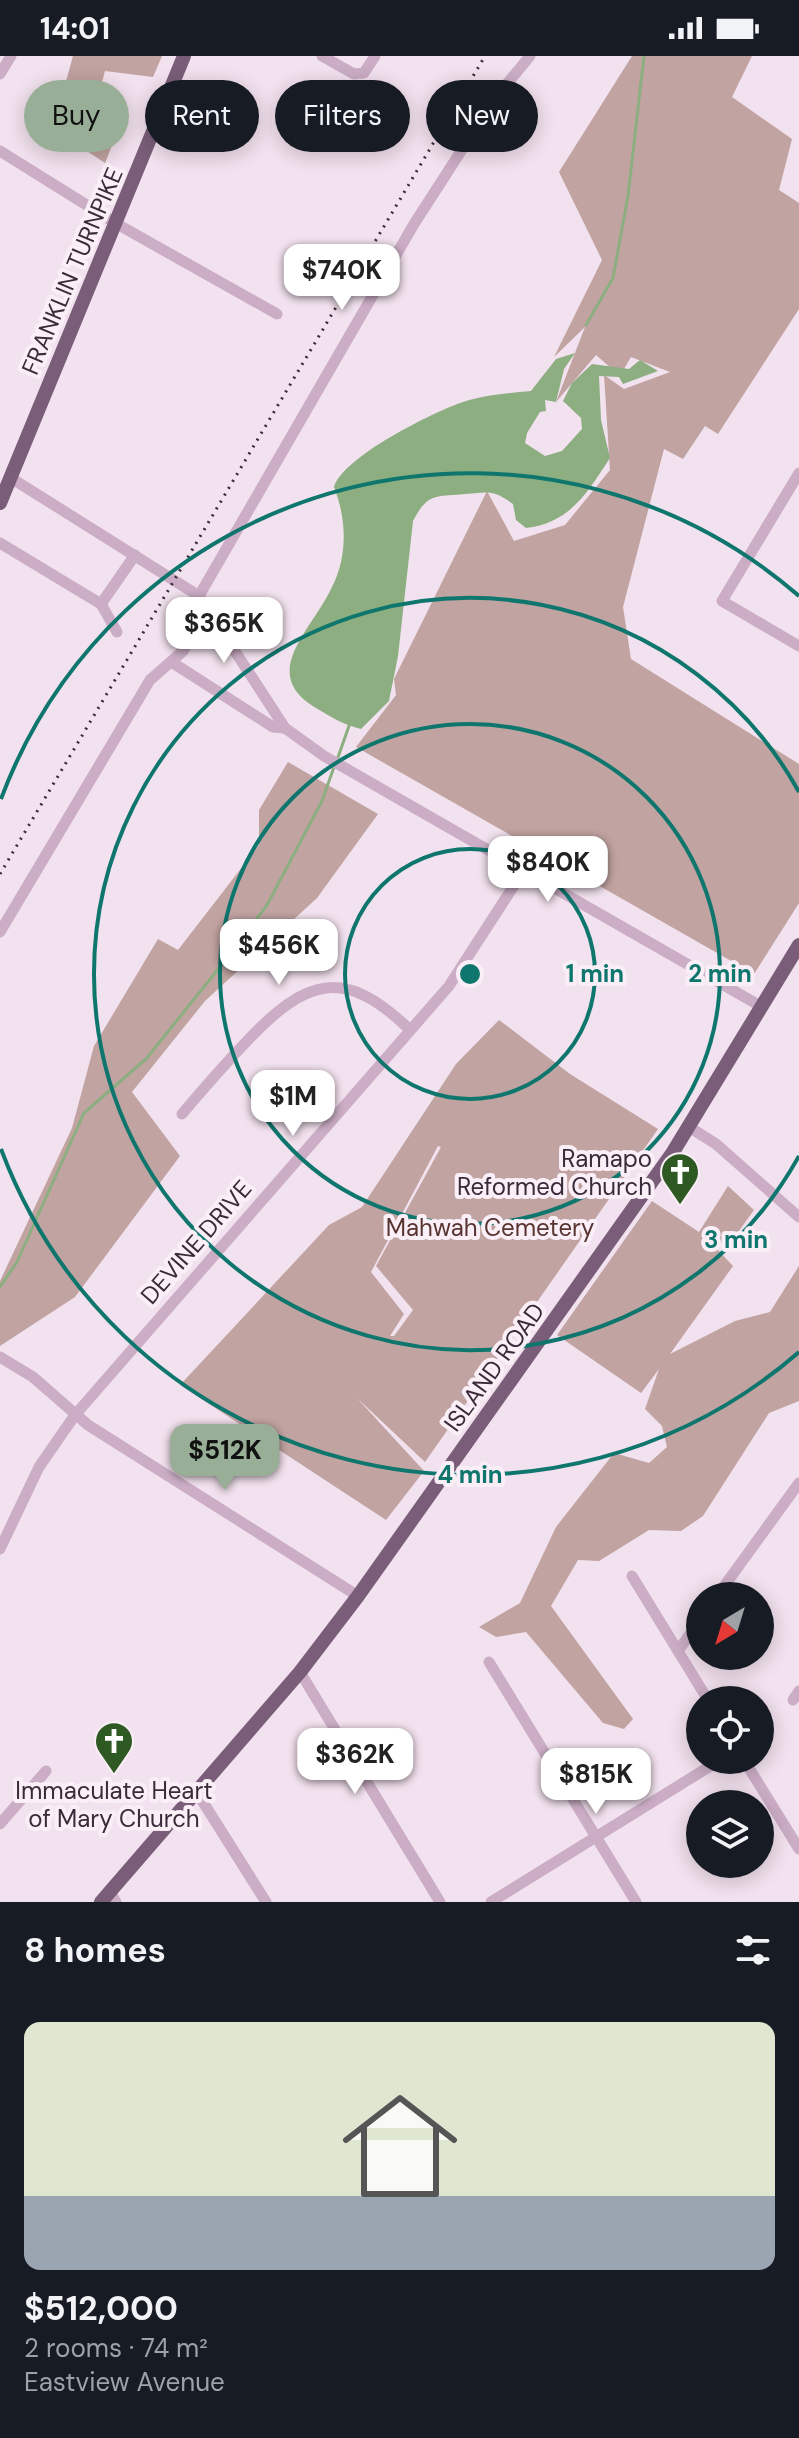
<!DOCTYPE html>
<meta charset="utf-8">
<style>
body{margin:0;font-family:"DM Sans",sans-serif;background:#242831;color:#f1f3f6;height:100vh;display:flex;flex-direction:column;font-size:30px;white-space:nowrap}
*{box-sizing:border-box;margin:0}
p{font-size:26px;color:#9ea1a6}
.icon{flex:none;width:44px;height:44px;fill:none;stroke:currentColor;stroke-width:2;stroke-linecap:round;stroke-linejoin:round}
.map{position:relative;height:1846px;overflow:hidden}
.details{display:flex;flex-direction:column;background:#171b24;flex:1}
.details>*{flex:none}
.guide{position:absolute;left:24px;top:24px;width:752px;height:72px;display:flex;gap:16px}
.needle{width:52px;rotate:218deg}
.buttons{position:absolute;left:686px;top:1526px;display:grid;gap:16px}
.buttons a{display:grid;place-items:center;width:88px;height:88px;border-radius:50%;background:#171b24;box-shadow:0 4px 20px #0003;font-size:40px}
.price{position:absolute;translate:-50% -68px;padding:0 18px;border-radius:16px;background:#fff;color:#222;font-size:26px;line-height:52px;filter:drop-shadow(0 2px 4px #0008)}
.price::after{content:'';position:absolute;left:50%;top:48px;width:24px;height:18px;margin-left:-12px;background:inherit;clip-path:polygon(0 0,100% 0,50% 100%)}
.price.on{background:#99ae97;color:#111}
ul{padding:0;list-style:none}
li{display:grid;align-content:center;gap:16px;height:424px;padding:0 24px}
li+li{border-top:2px solid #363941}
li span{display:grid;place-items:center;height:248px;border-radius:16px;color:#555}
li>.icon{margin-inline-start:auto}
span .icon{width:144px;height:144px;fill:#fffc;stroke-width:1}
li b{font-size:34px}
h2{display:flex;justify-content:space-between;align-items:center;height:96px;padding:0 24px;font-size:34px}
.tag{padding:0 28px;border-radius:36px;background:#171b24;box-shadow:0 4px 20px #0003;font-size:28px;line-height:72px}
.tag.on{background:#99ae97;color:#111}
.status{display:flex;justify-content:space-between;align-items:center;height:56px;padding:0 40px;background:#171b24;direction:ltr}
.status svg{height:22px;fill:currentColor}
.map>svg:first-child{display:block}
</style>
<div class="status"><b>14:01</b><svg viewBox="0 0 49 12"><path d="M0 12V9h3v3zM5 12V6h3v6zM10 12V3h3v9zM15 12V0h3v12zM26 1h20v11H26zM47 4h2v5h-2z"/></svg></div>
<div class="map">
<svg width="799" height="1846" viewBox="0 0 799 1846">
<rect width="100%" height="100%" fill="#f2e1ee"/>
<g fill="#c1a3a1" fill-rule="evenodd">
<polygon points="73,0 162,0 153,21 105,15 96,48 119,72 105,107 64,80 65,29"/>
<polygon points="632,0 752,0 732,41 792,83 779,134 799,147 799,253 718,378 705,370 683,403 664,393 623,551 631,603 799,708 799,847 754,918 356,691 396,639 394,623 487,435 514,485 565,469 610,414 604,319 624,333 670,316 631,301 620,320 596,299 556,346 585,271 554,301 602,204 559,116"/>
<polygon points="288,706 378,758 317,842 205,945 132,1036 180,1100 75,1241 0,1290 0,1225 72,1072 94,990 158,883 178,894 259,789 259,754"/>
<path d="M499,964L570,1018L658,1073L425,1406L357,1342L424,1415L386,1464L180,1329L329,1169L362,1151L456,1008ZM438,1090L441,1091L376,1210L413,1254L394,1280H390L404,1258L371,1216Z"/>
<polygon points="728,1130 754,1154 736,1179 731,1175 717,1193 733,1210 670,1298 735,1265 770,1256 799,1210 799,1345 769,1357 703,1460 681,1475 649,1474 599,1505 578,1504 551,1550 633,1663 624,1673 603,1667 526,1576 496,1581 479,1571 520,1547 556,1471 614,1397 649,1407 667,1391 662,1370 645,1353 659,1313 641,1337 557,1279 652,1145 699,1176"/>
</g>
<path fill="#8cae81" d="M575,297L564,313L556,346L545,344L546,355L540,356L527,377L525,387L545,400L562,395L582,373L581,362L563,345L572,327L592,308L629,313L640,304L658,315L623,328L619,321L599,320L601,364L610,402C587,437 570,467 526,472L516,464L513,448C491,432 488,437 465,438C436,441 428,436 413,465L398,600L389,645L361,673C344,669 331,661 316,652C258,618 311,575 331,533C348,501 347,464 334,431C343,401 433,356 463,346C484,339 509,337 531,335L556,303Z"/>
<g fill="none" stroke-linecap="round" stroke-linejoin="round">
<g stroke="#8cae81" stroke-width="3">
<polyline points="586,269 613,222 628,140 644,0"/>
<polyline points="337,704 349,670"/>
<polyline points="0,1231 17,1206 84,1057 146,1003 232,896 267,849 322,745 334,711"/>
</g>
<g stroke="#cbadc5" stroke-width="11">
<polyline points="322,0 354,18 364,17 375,0"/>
<polyline points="0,18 11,0"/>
<polyline points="0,95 117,168 277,258"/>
<polyline points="799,417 722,545 799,590"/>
<polyline points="11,422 199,540 285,672 324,700 762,951"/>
<polyline points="0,487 101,548 117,576"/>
<polyline points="199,540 414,168 496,41 530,0"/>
<polyline points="101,548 135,499"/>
<polyline points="173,607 273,671 285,672"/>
<polyline points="0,876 150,624 183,595 209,553"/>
<path d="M182,1058C203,1033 225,1008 248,984C306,923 344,910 409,973"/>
<polyline points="689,1071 716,1088 799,1161"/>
<polyline points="0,1301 33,1321 88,1369 358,1540"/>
<polyline points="0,1493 39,1411 75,1359 449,930 524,814"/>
<polyline points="632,1520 708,1644"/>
<polyline points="717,1540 799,1427"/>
<polyline points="678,1595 700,1564"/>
<polyline points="489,1606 636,1846"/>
<polyline points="300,1616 440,1846"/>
<polyline points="793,1644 799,1635"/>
<polyline points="744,1704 799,1793"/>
<polyline points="196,1735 266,1846"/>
<polyline points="0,1768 46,1715"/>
<polyline points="110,1836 116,1846"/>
<polyline points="491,1846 720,1704"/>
</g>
<g stroke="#7a5e79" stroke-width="14">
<polyline points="0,447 184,0"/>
<polyline points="101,1846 300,1616 358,1540 673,1096 799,889"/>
</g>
<polyline stroke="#392b39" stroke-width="3" stroke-dasharray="2 6" stroke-linecap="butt" points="0,818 485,0"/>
</g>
<g fill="none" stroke="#0f766e" stroke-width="4">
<circle cx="470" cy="918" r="125"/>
<circle cx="470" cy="918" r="250"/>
<path d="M799 1100A376 376 0 1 1 799 736"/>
<path d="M799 1296A501 501 0 0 1 1 1093M1 743A501 501 0 0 1 799 540"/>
</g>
<defs>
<g id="church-pin" transform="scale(2)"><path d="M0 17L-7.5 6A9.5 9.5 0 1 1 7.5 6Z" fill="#2e5923" stroke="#faeef7"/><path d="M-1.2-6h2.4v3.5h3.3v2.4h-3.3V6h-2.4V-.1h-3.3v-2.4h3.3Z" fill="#fff"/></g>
</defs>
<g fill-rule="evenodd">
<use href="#church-pin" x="680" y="1116"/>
<use href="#church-pin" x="114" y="1685"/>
</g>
<g text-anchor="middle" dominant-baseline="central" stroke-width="8" stroke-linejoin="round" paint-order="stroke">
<g font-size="24" fill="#392b39" stroke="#faeef7">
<text transform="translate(72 215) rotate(-67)">FRANKLIN TURNPIKE</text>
<text transform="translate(196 1186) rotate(-49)">DEVINE DRIVE</text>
<text transform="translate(494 1311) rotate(-54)">ISLAND ROAD</text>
</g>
<g font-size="24" fill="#392b39" stroke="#faeef7" text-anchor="end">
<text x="652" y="1102">Ramapo<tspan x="652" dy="28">Reformed Church</tspan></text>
<text x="114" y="1734" text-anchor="middle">Immaculate Heart<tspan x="114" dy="28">of Mary Church</tspan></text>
</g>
<g font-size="24" fill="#573430" stroke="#faeef7">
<text x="490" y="1171">Mahwah Cemetery</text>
</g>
</g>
<circle cx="470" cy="918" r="12" fill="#0f766e" stroke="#faeef7" stroke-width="4"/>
<g font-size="24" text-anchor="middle" font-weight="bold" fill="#0f766e" stroke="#faeef7" stroke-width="8" stroke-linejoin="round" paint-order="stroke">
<text x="595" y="926">1 min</text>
<text x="720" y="926">2 min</text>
<text x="736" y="1192">3 min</text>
<text x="470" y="1427">4 min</text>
</g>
</svg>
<div class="buttons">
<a><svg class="needle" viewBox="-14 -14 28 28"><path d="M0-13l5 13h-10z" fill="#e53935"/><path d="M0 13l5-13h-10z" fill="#9ea1a6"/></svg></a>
<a><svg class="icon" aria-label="locate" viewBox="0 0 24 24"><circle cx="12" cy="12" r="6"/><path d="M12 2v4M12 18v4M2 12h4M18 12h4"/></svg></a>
<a><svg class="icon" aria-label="layers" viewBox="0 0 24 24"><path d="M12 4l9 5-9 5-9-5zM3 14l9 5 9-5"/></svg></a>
</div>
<b class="price" style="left:342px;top:256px">$740K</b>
<b class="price" style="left:224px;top:609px">$365K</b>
<b class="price" style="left:548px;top:848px">$840K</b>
<b class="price" style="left:279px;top:931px">$456K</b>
<b class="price" style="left:293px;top:1082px">$1M</b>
<b class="price on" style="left:225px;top:1436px">$512K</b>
<b class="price" style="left:355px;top:1740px">$362K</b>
<b class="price" style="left:596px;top:1760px">$815K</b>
<div class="guide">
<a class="tag on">Buy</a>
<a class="tag">Rent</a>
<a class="tag">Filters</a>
<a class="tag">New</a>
</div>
</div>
<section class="details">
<h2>8 homes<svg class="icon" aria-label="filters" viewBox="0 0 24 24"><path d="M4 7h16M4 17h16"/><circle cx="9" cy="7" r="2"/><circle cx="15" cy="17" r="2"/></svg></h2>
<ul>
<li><span style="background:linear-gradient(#dfe7d0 70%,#9aa5b1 0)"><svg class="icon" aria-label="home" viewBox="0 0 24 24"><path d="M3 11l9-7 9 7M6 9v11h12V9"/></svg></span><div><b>$512,000</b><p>2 rooms · 74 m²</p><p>Eastview Avenue</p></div></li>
</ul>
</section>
